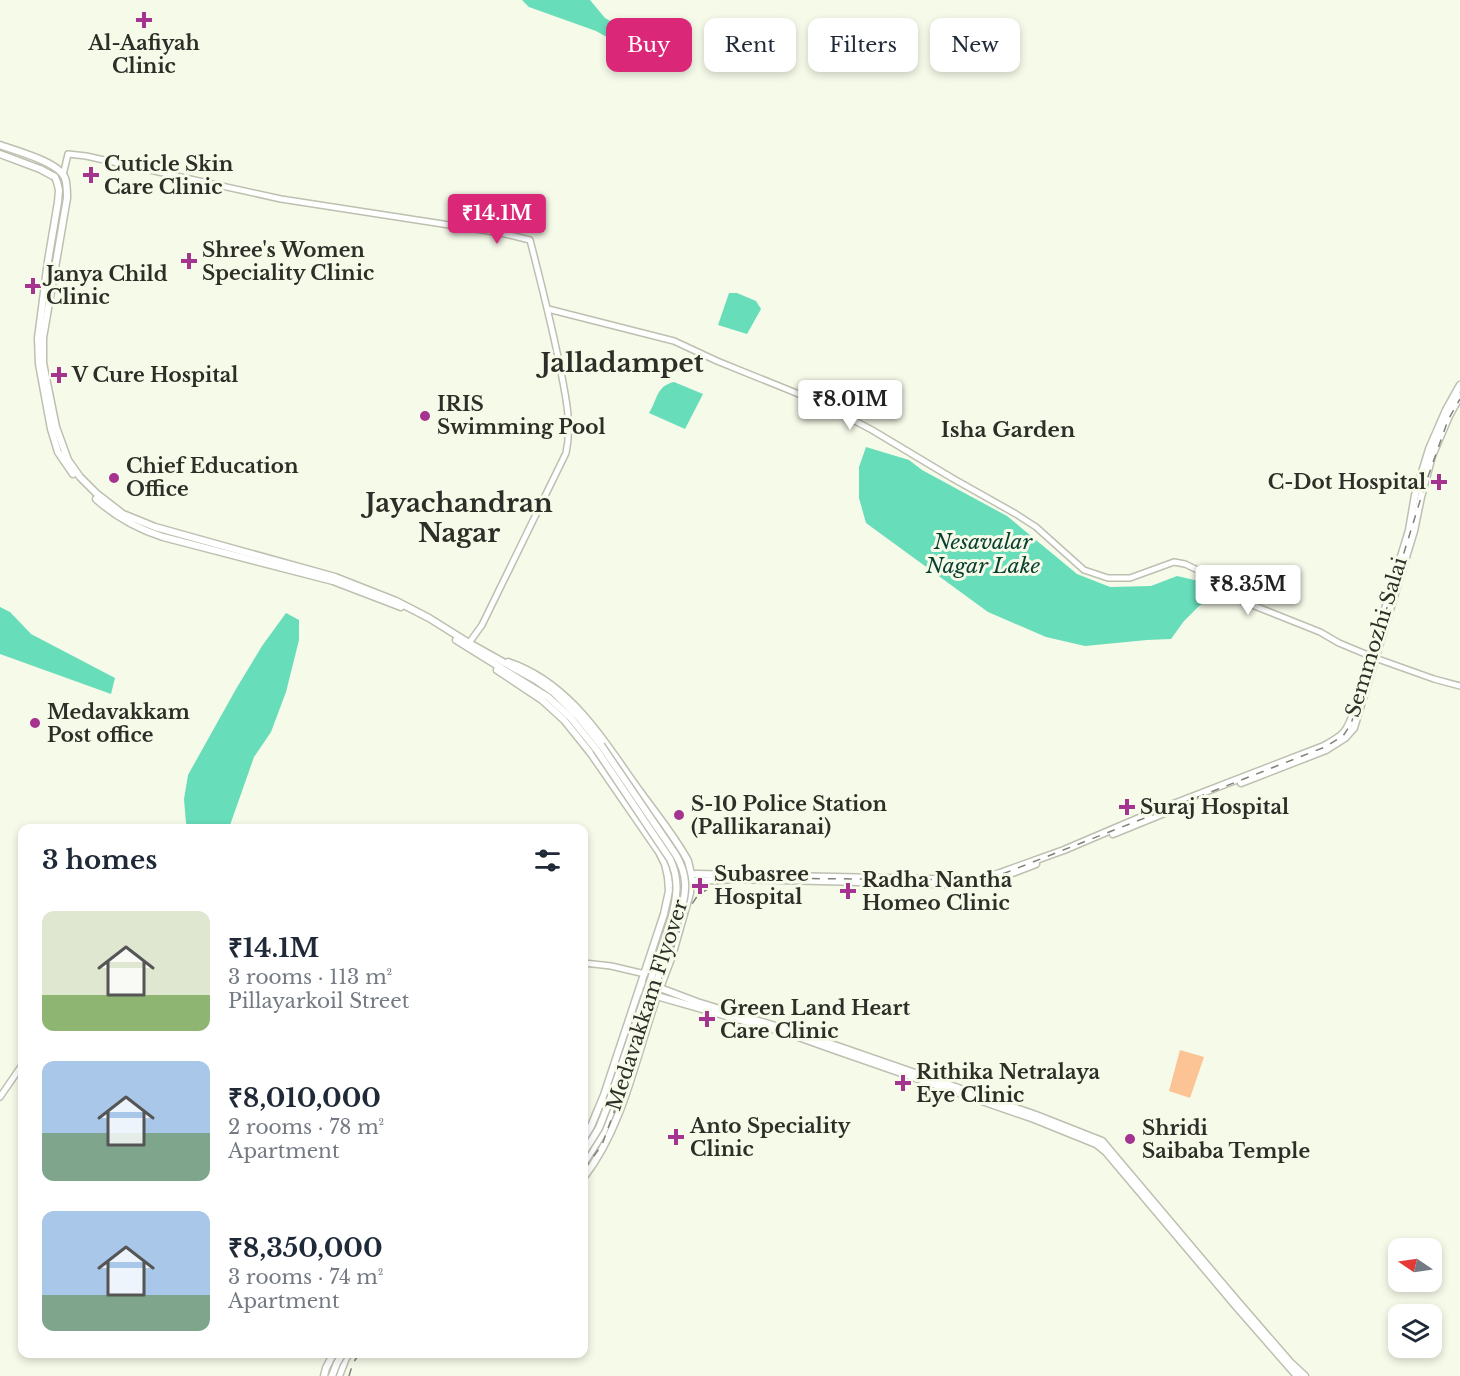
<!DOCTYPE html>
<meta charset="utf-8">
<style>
body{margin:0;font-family:"Libre Baskerville",serif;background:#f2f2f3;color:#1f2937;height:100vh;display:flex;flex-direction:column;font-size:22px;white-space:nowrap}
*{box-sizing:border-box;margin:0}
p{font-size:20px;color:#747a83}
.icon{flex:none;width:33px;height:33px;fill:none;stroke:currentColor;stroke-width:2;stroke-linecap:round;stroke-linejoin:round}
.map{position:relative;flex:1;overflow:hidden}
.details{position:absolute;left:18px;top:824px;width:570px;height:534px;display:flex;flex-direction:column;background:#fff;border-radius:12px;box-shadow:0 3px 9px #0003}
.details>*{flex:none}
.hud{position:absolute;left:606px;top:18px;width:570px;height:54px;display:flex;gap:12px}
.needle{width:39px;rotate:283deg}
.tools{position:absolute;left:1388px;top:1238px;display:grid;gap:12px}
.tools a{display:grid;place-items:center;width:54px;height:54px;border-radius:12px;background:#fff;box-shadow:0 3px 9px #0003;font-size:30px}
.price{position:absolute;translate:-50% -51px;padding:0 14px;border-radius:6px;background:#fff;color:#222;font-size:20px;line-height:39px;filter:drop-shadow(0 2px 3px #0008)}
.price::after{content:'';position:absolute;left:50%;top:36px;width:18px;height:14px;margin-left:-9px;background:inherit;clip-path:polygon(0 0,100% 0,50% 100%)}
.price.active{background:#db2777;color:#fff}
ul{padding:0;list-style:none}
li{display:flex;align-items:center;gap:18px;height:150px;padding:0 24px}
li span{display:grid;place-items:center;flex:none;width:168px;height:120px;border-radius:12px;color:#555}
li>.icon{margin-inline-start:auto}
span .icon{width:72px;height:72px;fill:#fffc;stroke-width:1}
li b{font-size:26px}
h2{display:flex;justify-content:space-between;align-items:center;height:72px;padding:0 24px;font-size:26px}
.chip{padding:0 21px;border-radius:12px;background:#fff;box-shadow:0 3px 9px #0003;font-size:21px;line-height:54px}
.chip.active{background:#db2777;color:#fff}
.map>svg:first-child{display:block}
</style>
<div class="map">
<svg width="1460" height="1376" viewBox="0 0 1460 1376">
<rect width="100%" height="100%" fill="#f6fae9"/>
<polygon fill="#fcc395" points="1180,1050 1204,1057 1190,1098 1169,1091"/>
<g fill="#67ddba">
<polygon points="522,0 590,0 605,18 623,29 632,38 623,46 596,31 529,7"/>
<polygon points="729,293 737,293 756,301 761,309 747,334 718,325"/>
<path d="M674,382L703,394L685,429L649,413C658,399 656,386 674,382Z"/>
<polygon points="866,447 909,460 922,470 1007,516 1077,574 1110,587 1151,586 1177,576 1203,582 1223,594 1199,606 1184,621 1171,639 1147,640 1085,646 1046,637 988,612 866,523 859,498 859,467"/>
<polygon points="0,607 10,612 31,634 115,678 111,694 0,654"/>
<polygon points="286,613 299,620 299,640 286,692 271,732 254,757 229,828 189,828 186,823 184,799 188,775 236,689 262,646"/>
</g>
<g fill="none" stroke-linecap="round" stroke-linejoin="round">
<g stroke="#bdc0b0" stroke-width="8">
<g id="secondary">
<path d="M63,175L68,154L86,156L281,199L501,233L530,240C540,279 550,318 558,357C564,389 573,421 566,453L482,625L469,643"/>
<polyline points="548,309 674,341 717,361 821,403 872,430 952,478 1016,514 1036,527 1084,570 1108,578 1130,578 1174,562 1185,564 1206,574 1220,586 1242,601 1320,632 1339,643 1375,658 1434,679 1460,686"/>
<polyline points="584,963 611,966 645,974"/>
<polyline points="0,1097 22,1065"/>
</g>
</g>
<g stroke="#bdc0b0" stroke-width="9">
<g id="primary">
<path d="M0,145C16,151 59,162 65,178C67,184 67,192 67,198L43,338V363L56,427L68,460L80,477L96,493L123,514L155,527L335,577L396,601L429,618L469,643L537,681L553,692L580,719L601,745"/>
<polyline points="0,154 40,169 55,177 57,182 59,190 58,202 48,261 38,338 39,364 51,429 58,452 73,474"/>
<path d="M96,499C116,517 138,529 163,537L333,581L401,607"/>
<polyline points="456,640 548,697 570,717 596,749"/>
<path d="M508,662C571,683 604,742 641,793C657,815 675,837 688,861L691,874L690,893L672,956L660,988"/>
<polyline points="497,670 542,700 564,720 592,755 659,852 665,864 668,877 669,891 664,914 604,1095 589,1131 584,1140"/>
<polyline points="1241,783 1326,750 1345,738 1354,728 1414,531 1421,497 1432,456 1449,416 1460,396"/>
<polyline points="1113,834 1184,805"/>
<path d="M668,877L697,874L976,880L1000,873L1064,850L1158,810L1324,746C1343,735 1347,733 1354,711L1409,530L1415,495L1429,449L1446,410L1460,385"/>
<polyline points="978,883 994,880 1036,864"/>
<polyline points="669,884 691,881 739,879 937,884 961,884"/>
<polyline points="642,984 660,988 697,1002 811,1037 1036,1115 1102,1141 1238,1302 1290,1362 1305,1376"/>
<polyline points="639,991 790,1034 832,1049 1034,1119 1096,1144 1106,1152 1235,1305 1297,1376"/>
<polyline points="584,1163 603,1133 619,1091"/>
<path d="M584,1177C623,1127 636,1056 657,996"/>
<polyline points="324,1376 326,1368 334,1353"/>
<polyline points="339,1376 346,1358 350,1353"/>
</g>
</g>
<use href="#secondary" stroke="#fff" stroke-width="5"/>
<use href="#primary" stroke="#fff" stroke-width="6"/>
<g stroke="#7f8277" stroke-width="1.5" stroke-dasharray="8 8" stroke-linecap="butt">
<polyline points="584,1169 602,1145 686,913 698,895 716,884 742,878 979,880 1005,873 1325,747 1343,736 1351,724 1424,488 1448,420 1460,399"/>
<polyline points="349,1376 353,1363 360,1353"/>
</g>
<g stroke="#bdc0b0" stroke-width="9" stroke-linecap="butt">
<g id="primary-bridge">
<path d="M601,745L676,855C688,876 687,891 680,914L619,1091"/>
<path d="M584,1152L599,1128L608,1105L671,920C677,898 680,880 670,859L596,749"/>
<polyline points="332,1376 337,1363 343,1353"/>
</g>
</g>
<use href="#primary-bridge" stroke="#fff" stroke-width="6"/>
</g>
<g fill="#a53490" stroke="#f6fae9" stroke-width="2">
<path d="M141 11h6v6h6v6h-6v6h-6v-6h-6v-6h6z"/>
<path d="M88 166h6v6h6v6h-6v6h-6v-6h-6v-6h6z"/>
<path d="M186 252h6v6h6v6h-6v6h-6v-6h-6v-6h6z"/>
<path d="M30 277h6v6h6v6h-6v6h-6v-6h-6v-6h6z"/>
<path d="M56 366h6v6h6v6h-6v6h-6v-6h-6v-6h6z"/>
<circle cx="425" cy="416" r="6"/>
<circle cx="114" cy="478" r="6"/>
<path d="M1436 473h6v6h6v6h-6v6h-6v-6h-6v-6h6z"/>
<circle cx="35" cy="723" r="6"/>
<path d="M1124 798h6v6h6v6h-6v6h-6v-6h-6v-6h6z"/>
<circle cx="679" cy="815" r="6"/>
<path d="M697 877h6v6h6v6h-6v6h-6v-6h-6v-6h6z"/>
<path d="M845 882h6v6h6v6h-6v6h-6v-6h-6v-6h6z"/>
<path d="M704 1010h6v6h6v6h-6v6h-6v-6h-6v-6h6z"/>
<path d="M900 1074h6v6h6v6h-6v6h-6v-6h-6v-6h6z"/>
<path d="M673 1128h6v6h6v6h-6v6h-6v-6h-6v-6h6z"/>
<circle cx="1130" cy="1139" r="6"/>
</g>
<g text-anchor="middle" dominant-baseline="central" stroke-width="6" stroke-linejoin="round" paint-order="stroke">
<g font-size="20" font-weight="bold" fill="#2d2e28" stroke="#f6fae9" text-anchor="start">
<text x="144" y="43" text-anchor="middle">Al-Aafiyah<tspan x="144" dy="23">Clinic</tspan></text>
<text x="104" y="164">Cuticle Skin<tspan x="104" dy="23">Care Clinic</tspan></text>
<text x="202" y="250">Shree's Women<tspan x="202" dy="23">Speciality Clinic</tspan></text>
<text x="46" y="274">Janya Child<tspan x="46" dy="23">Clinic</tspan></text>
<text x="72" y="375">V Cure Hospital</text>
<text x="437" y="404">IRIS<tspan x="437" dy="23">Swimming Pool</tspan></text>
<text x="126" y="466">Chief Education<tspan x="126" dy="23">Office</tspan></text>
<text x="1426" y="482" text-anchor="end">C-Dot Hospital</text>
<text x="47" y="712">Medavakkam<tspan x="47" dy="23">Post office</tspan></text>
<text x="691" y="804">S-10 Police Station<tspan x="691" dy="23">(Pallikaranai)</tspan></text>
<text x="1140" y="807">Suraj Hospital</text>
<text x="714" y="874">Subasree<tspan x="714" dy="23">Hospital</tspan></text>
<text x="862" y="880">Radha Nantha<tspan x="862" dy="23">Homeo Clinic</tspan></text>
<text x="720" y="1008">Green Land Heart<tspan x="720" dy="23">Care Clinic</tspan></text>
<text x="916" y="1072">Rithika Netralaya<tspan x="916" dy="23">Eye Clinic</tspan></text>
<text x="690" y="1126">Anto Speciality<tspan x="690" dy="23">Clinic</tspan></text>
<text x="1142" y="1128">Shridi<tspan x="1142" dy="23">Saibaba Temple</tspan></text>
</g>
<g font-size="20" fill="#2d2e28" stroke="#f6fae9">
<text transform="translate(1376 637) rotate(-73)">Semmozhi Salai</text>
<text transform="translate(647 1005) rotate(-72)">Medavakkam Flyover</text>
</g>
<g font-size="21" font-weight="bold" fill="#2d2e28" stroke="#f6fae9">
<text x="1008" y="430">Isha Garden</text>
</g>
<g font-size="21" font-style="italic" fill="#083f31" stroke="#f6fae9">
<text x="983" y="542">Nesavalar<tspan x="983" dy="24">Nagar Lake</tspan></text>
</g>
<g font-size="26" font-weight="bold" fill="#2d2e28" stroke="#f6fae9">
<text x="622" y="363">Jalladampet</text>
<text x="459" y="503">Jayachandran<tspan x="459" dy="30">Nagar</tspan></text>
</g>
</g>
</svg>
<div class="tools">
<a><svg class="needle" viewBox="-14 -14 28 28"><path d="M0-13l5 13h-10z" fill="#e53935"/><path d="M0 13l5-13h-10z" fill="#747a83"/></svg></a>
<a><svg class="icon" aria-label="layers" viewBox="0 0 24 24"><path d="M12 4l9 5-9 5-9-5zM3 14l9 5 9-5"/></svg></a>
</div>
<b class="price active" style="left:497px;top:245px">₹14.1M</b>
<b class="price" style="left:850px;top:431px">₹8.01M</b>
<b class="price" style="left:1248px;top:616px">₹8.35M</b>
<div class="hud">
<a class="chip active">Buy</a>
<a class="chip">Rent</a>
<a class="chip">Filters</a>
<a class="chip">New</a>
</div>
<section class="details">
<h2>3 homes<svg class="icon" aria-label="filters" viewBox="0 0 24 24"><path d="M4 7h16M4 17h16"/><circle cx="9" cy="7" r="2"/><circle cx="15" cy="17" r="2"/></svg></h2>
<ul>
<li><span style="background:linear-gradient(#dfe7d0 70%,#8fb573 0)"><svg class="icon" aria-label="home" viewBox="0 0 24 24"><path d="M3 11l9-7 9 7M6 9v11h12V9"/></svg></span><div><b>₹14.1M</b><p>3 rooms · 113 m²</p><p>Pillayarkoil Street</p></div></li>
<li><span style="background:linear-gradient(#a9c7e8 60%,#7fa58c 0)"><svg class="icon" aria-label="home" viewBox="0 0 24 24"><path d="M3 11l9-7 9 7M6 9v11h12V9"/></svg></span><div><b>₹8,010,000</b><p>2 rooms · 78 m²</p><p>Apartment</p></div></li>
<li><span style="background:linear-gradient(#a9c7e8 70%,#7fa58c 0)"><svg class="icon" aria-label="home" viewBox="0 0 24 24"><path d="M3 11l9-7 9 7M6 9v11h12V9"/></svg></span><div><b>₹8,350,000</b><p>3 rooms · 74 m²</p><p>Apartment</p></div></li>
</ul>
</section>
</div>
